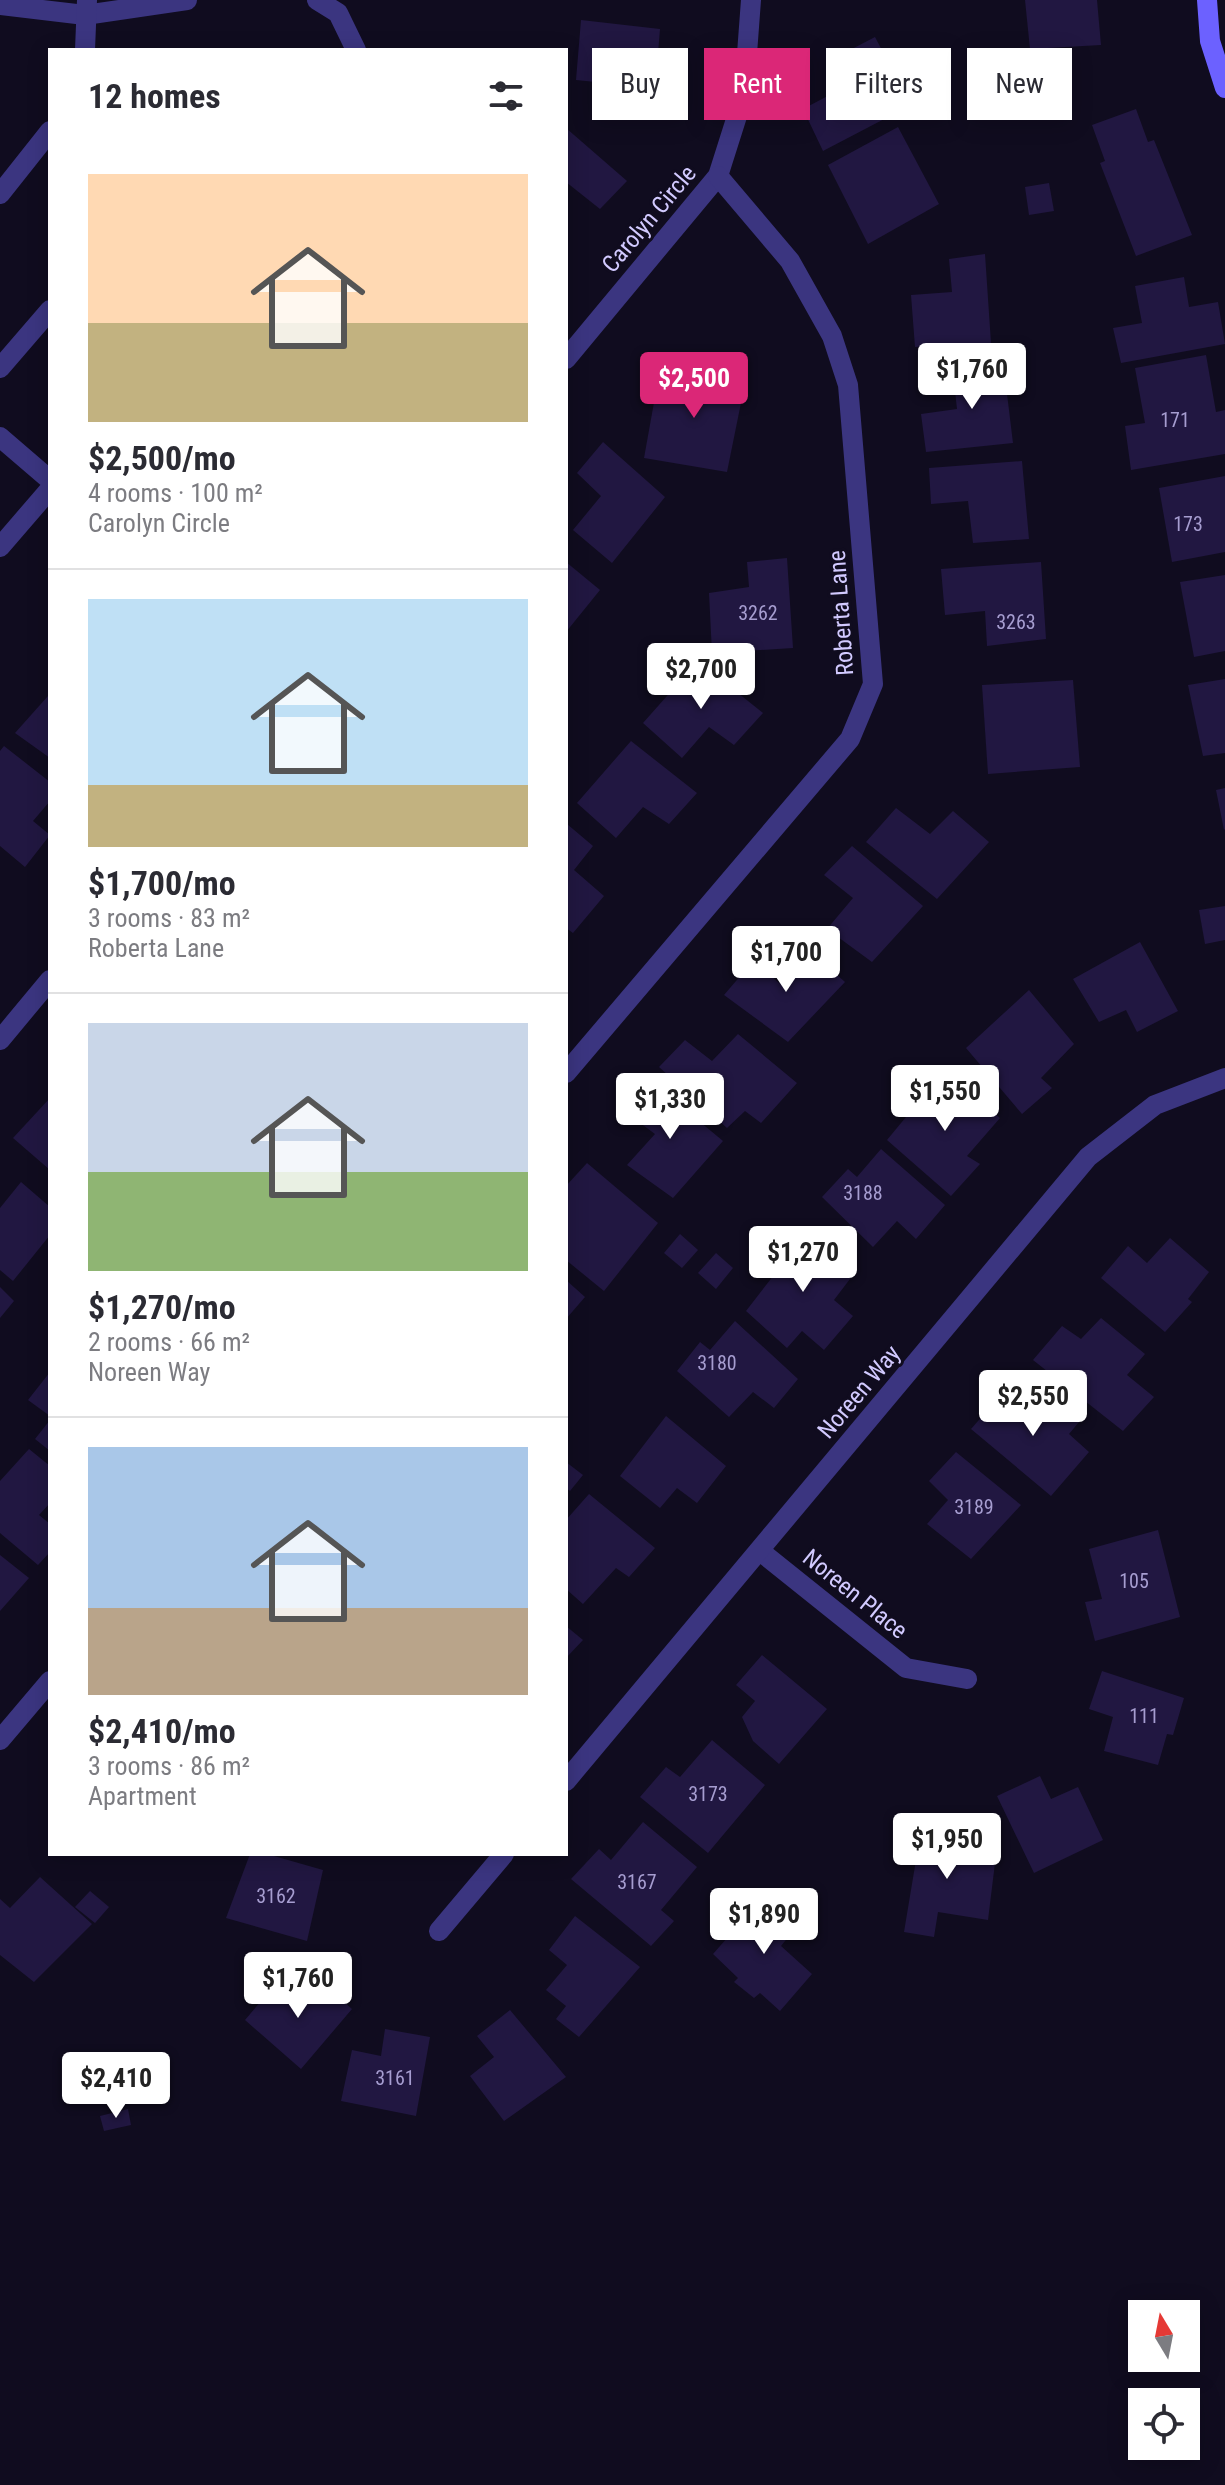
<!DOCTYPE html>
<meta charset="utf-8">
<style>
body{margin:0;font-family:"Roboto Condensed",sans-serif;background:#f7f7f7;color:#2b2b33;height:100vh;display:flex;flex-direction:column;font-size:30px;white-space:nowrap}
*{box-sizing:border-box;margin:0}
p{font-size:26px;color:#7c7c81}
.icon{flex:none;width:44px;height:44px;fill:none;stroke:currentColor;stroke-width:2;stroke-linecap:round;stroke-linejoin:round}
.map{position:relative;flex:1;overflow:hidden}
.drawer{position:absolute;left:48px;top:48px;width:520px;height:1808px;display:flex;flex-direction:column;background:#fff;border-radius:0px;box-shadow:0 4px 20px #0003}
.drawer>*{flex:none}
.hud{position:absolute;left:592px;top:48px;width:512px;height:72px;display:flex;gap:16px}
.needle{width:52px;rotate:350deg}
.fabs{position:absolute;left:1128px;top:2300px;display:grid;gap:16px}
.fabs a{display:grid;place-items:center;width:72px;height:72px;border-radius:0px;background:#fff;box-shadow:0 4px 20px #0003;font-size:40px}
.price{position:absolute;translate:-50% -68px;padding:0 18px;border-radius:8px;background:#fff;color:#222;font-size:26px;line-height:52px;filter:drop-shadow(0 2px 4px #0008)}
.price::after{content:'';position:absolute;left:50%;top:48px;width:24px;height:18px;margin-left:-12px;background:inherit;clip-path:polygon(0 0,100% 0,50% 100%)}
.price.selected{background:#db2777;color:#fff}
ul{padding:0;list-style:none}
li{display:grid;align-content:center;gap:16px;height:424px;padding:0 40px}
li+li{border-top:2px solid #e1e1e2}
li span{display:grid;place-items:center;height:248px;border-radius:0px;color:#555}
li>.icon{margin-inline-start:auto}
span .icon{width:144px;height:144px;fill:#fffc;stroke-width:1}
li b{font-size:34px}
h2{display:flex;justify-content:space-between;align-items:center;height:96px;padding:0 40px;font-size:34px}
.chip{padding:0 28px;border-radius:0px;background:#fff;box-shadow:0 4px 20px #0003;font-size:28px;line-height:72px}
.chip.selected{background:#db2777;color:#fff}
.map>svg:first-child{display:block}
</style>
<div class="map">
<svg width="1225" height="2485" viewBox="0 0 1225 2485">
<rect width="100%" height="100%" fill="#100c1f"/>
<g fill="#211741">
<polygon points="1025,0 1097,0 1101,45 1030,49"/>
<polygon points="581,20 660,29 653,115 613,109 615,84 576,80"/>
<polygon points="875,37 911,105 823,151 803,109 841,89 827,62"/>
<polygon points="1136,109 1148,142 1154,140 1192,235 1136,256 1100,163 1105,161 1092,125"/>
<polygon points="898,127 939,204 868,244 828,165"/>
<polygon points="566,128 627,181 600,209 566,182"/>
<polygon points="1049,183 1054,211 1029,215 1025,187"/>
<polygon points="985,254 991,343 915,347 911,295 952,292 949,259"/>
<polygon points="1184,277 1189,307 1218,302 1225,344 1121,363 1113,328 1142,323 1135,286"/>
<polygon points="1206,355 1216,412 1225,410 1225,454 1131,470 1125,426 1145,423 1135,368"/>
<polygon points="1003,361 1013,443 926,452 921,414 957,409 952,364"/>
<polygon points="660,369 745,383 727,472 644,458"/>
<polygon points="603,442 665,497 612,563 573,530 601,496 577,473"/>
<polygon points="1022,461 1029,539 973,543 968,501 931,504 929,468"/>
<polygon points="1225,476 1225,552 1172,562 1159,488"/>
<polygon points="787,558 793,648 712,653 709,593 749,587 747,562"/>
<polygon points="566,562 600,590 566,632"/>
<polygon points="1041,562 1046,639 987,646 985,611 945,615 941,569"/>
<polygon points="1225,575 1225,651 1194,657 1180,582"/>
<polygon points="698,661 763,713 734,745 709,727 682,758 643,723"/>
<polygon points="1225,679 1225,753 1203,756 1188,685"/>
<polygon points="1073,680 1080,767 988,774 982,685"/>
<polygon points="48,696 50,697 50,758 15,733"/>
<polygon points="631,741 697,793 669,824 643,807 616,838 577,803"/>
<polygon points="4,746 50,782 50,801 33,821 50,835 25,867 0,846 0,751"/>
<polygon points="1225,788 1225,829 1224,830 1216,790"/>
<polygon points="896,808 930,834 953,811 989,842 937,899 866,842"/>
<polygon points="567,824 593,846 574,870 604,896 573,933 566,928"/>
<polygon points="852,846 923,906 872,962 827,929 853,898 824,875"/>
<polygon points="1225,906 1225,940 1205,944 1199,910"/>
<polygon points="1140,942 1178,1011 1137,1032 1126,1010 1099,1022 1073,979"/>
<polygon points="809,950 845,982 788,1042 724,995 754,960 779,983"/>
<polygon points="1029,990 1074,1044 1041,1078 1052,1088 1022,1114 966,1048"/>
<polygon points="738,1034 797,1083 761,1123 745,1111 727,1128 659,1067 685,1040 712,1061"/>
<polygon points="944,1071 1000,1118 967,1156 980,1164 951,1196 887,1140"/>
<polygon points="652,1082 723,1141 673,1198 627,1165 655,1134 624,1111"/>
<polygon points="50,1098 50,1170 13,1138"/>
<polygon points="881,1149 945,1205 916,1239 897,1221 873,1247 822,1197 848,1169 857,1177"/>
<polygon points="587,1163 658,1223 604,1291 566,1260 566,1186"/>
<polygon points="21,1182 50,1207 50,1235 13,1281 0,1270 0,1208"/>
<polygon points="793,1227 853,1275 834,1300 853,1316 824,1350 802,1331 787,1348 746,1311 784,1262 771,1250"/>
<polygon points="680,1234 698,1250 682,1268 664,1253"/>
<polygon points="1170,1238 1209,1272 1188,1299 1192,1302 1165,1332 1101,1278 1128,1246 1147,1263"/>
<polygon points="716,1253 733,1268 716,1289 698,1273"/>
<polygon points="566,1280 585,1297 566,1319"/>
<polygon points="0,1287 14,1301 0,1318"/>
<polygon points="1101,1318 1145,1354 1127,1375 1154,1397 1123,1431 1033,1360 1062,1326 1081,1339"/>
<polygon points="735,1321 798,1379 774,1408 753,1392 729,1417 677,1371 700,1342 710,1350"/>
<polygon points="50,1372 50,1416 28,1400"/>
<polygon points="1041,1388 1079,1422 1069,1434 1089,1452 1051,1496 971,1429 1006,1389 1026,1405"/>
<polygon points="666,1416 726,1466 697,1503 677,1488 660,1508 620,1476"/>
<polygon points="50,1420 50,1451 35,1439"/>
<polygon points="29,1449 50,1466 50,1503 39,1515 50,1524 50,1552 38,1565 0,1533 0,1481"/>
<polygon points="956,1452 1021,1505 971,1559 927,1524 948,1500 929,1481"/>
<polygon points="566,1462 583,1475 570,1491 566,1488"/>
<polygon points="589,1494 655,1548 629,1577 616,1568 583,1604 566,1589 566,1520"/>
<polygon points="1158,1530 1180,1617 1095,1641 1085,1602 1102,1599 1089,1549"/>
<polygon points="0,1555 29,1578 0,1611"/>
<polygon points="566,1626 583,1640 566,1658"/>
<polygon points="762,1655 827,1709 779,1764 753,1741 742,1717 755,1701 736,1685"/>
<polygon points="1102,1671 1184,1698 1173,1735 1167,1734 1158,1765 1104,1751 1113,1717 1089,1709"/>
<polygon points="712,1740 765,1785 708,1853 640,1797 666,1767 680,1777"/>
<polygon points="1040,1776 1051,1799 1078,1787 1103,1840 1034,1873 997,1796"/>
<polygon points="643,1822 697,1867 661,1910 674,1921 651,1946 571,1879 599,1849 611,1860"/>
<polygon points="922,1824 966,1832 963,1850 976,1853 975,1859 995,1863 988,1920 938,1912 934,1937 904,1932"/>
<polygon points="250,1854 267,1854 323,1870 307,1941 226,1918"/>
<polygon points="40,1877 92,1924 34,1982 0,1955 0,1899 10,1908"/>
<polygon points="90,1891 109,1907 95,1923 75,1907"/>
<polygon points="763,1897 798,1925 781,1946 812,1974 780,2011 760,1993 754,1998 734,1982 738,1978 713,1954"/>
<polygon points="575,1916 640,1967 579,2037 556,2019 566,2006 546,1990 567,1965 549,1950"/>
<polygon points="319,1980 352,2009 301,2069 245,2020 278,1981 301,2000"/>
<polygon points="510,2010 566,2077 504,2121 470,2076 494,2057 477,2036"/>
<polygon points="385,2029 430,2037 416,2116 341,2101 352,2050 381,2056"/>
<polygon points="128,2109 131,2125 104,2131 100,2116"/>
</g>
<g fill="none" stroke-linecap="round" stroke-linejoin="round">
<g stroke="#3b3580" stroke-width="20">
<polyline points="317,0 338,13 356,50"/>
<polyline points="0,5 85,15 187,0"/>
<polyline points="85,50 87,0"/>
<polyline points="0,194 50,131"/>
<polyline points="0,368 50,310"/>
<polyline points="0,437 50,480"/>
<polyline points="0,547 50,489"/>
</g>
<g stroke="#3b3580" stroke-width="20">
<polyline points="566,359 718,176 744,94 751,0"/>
<polyline points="0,1040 50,980"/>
<polyline points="566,1073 850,739 873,684 848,385 832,336 790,261 718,176"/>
<polyline points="760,1551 906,1668 967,1679"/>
<polyline points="0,1740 50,1681"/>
<polyline points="566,1781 1088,1157 1155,1105 1225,1078"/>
<polyline points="439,1931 504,1854"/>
</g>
<polyline stroke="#6c61ff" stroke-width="20" points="1207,0 1210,41 1225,88"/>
</g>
<g text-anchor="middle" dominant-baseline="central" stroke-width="6" stroke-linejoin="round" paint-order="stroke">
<g font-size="20" fill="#a69dd0">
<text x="1175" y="420">171</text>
<text x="1188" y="524">173</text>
<text x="758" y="613">3262</text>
<text x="1016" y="622">3263</text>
<text x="863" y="1193">3188</text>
<text x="717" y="1363">3180</text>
<text x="974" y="1507">3189</text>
<text x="1134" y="1581">105</text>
<text x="1144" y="1716">111</text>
<text x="708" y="1794">3173</text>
<text x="637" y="1882">3167</text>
<text x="276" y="1896">3162</text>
<text x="395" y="2078">3161</text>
</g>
<g font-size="24" fill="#d2caff" stroke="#100c1f">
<text transform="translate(649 219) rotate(-50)">Carolyn Circle</text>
<text transform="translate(841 613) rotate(-94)">Roberta Lane</text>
<text transform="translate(859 1392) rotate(-50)">Noreen Way</text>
<text transform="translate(855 1594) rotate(39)">Noreen Place</text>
</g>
</g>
</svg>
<div class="fabs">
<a><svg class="needle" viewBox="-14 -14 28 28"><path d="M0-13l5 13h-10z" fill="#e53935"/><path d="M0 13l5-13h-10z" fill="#7c7c81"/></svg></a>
<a><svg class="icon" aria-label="locate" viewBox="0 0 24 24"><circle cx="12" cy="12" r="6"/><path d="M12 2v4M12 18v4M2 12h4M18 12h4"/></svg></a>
</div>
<b class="price" style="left:972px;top:411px">$1,760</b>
<b class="price selected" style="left:694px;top:420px">$2,500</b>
<b class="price" style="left:701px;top:711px">$2,700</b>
<b class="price" style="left:786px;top:994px">$1,700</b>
<b class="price" style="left:945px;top:1133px">$1,550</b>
<b class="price" style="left:670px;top:1141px">$1,330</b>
<b class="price" style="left:803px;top:1294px">$1,270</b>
<b class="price" style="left:1033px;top:1438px">$2,550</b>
<b class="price" style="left:947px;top:1881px">$1,950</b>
<b class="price" style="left:764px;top:1956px">$1,890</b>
<b class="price" style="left:298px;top:2020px">$1,760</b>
<b class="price" style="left:116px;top:2120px">$2,410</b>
<div class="hud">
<a class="chip">Buy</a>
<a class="chip selected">Rent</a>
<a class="chip">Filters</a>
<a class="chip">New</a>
</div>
<section class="drawer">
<h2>12 homes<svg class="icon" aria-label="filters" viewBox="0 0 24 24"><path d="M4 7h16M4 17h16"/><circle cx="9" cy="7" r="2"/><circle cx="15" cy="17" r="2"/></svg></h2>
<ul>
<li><span style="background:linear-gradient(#ffd9b3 60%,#c2b280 0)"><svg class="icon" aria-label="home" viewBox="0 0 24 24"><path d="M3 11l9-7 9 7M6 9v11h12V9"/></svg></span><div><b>$2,500/mo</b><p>4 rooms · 100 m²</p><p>Carolyn Circle</p></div></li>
<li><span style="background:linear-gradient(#bfe0f5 75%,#c2b280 0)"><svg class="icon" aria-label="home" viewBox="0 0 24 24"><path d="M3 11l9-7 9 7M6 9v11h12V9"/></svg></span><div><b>$1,700/mo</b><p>3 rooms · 83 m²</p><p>Roberta Lane</p></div></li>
<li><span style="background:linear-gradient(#c9d6e8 60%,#8fb573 0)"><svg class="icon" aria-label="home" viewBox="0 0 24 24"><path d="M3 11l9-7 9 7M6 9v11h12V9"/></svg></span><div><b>$1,270/mo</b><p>2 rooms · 66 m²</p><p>Noreen Way</p></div></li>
<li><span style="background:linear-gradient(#a9c7e8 65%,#b9a48a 0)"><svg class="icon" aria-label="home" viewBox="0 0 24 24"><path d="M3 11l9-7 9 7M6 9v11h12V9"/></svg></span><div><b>$2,410/mo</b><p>3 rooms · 86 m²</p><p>Apartment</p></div></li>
</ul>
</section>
</div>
